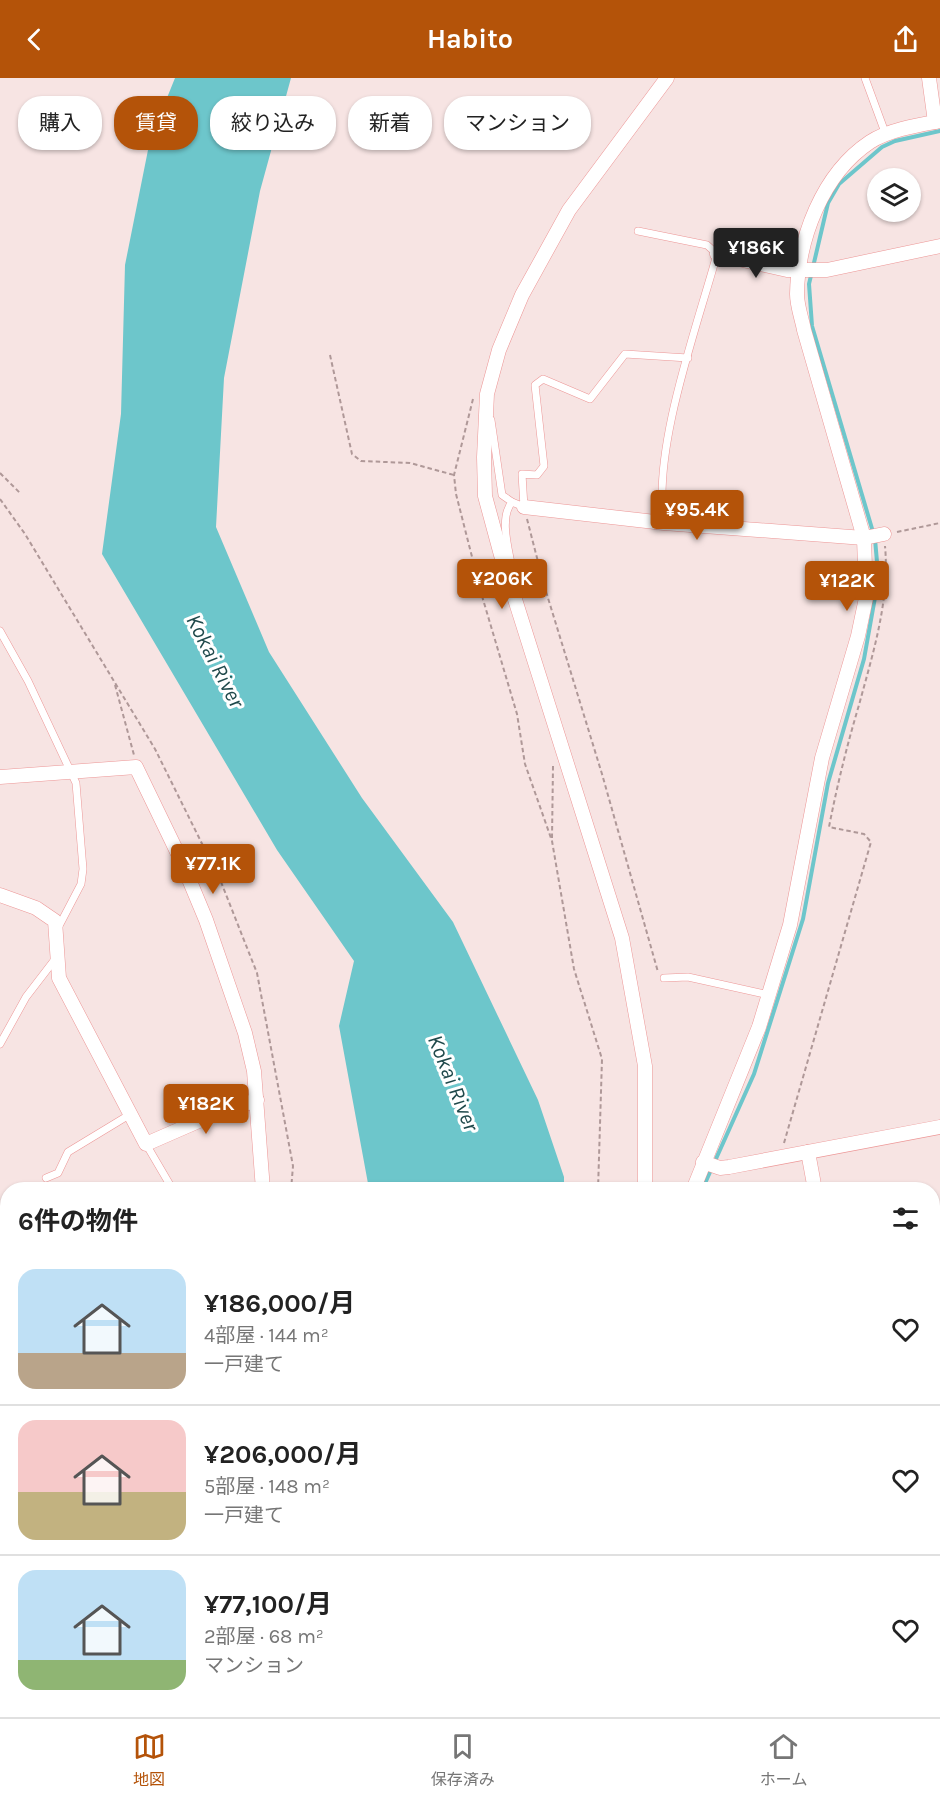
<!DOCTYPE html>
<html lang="ja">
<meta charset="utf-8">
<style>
body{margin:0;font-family:Karla,"Noto Sans JP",sans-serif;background:#f2f2f2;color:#222;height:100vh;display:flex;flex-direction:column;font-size:22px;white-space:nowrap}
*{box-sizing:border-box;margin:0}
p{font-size:20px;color:#767676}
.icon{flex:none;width:33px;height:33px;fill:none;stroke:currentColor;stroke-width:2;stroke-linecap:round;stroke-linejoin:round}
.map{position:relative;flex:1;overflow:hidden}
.drawer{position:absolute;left:0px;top:1104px;width:940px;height:536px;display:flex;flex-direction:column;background:#fff;border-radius:24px 24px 0 0;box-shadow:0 2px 4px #0004}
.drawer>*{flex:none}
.top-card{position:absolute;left:18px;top:18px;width:600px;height:54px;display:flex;gap:12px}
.fabs{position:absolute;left:867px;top:90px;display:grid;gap:12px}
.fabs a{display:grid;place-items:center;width:54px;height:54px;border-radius:50%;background:#fff;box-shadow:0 2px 4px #0004;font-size:30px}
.price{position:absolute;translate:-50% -51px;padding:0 14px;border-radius:6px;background:#b45309;color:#fff;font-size:20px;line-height:39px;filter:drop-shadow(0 2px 3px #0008)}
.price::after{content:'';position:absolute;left:50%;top:36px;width:18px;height:14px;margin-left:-9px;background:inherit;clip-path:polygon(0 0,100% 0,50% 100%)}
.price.on{background:#222;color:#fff}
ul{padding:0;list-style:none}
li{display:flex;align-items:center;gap:18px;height:150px;padding:0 18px}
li+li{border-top:2px solid #e0e0e0}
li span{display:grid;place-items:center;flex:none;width:168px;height:120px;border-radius:18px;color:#555}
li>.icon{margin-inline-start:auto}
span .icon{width:72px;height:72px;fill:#fffc;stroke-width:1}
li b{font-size:26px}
h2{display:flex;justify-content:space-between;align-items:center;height:72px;padding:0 18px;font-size:26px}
.chip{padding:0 21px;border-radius:24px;background:#fff;box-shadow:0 2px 4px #0004;font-size:21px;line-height:54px}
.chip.on{background:#b45309;color:#fff}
header{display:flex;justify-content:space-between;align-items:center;height:78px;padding:0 18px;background:#b45309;color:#fff;font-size:27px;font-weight:700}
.tabs{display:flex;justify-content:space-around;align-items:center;height:84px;border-top:2px solid #e0e0e0;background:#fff;font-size:16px;color:#767676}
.tabs a{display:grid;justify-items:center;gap:3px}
.tabs .on{color:#b45309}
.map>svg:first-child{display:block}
</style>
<header><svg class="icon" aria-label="back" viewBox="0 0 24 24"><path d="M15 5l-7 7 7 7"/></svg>Habito<svg class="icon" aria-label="share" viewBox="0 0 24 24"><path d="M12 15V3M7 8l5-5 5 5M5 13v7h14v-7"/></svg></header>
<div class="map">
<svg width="940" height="1639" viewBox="0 0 940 1639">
<rect width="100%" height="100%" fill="#f7e4e3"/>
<g fill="#6dc6cb">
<polygon points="175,0 291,0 260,113 224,300 216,449 269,574 362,720 453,844 538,1022 564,1099 564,1111 369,1111 339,948 354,883 277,772 102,476 121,336 125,187 150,62"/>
<polygon points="222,1632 386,1632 382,1639 218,1639"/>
</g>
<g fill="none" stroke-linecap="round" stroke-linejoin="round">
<g stroke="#6dc6cb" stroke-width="4">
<polyline points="873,454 812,248 809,206 828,125 839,106 882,69 895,63 940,53"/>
<polyline points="702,1112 754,996 803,841 828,705 864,581 876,514 877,484 875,461"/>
<polyline points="540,1639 544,1632"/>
</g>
<g stroke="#ed9696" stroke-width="8">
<g id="lane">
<polyline points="865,0 886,57"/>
<path d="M638,153L707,167L717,176C697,249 652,371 664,445"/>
<path d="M491,342L502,417L512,424C498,441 510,475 513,496"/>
<polyline points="512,424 524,429 522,396 537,397 544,388 535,307 543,301 590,321 625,276 688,280"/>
<polyline points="0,553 28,603 76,705 83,791 81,806 58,850"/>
<polyline points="664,900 688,899 769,917"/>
<polyline points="0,966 26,919 56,880"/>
<polyline points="146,1066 173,1112"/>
<polyline points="46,1100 58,1095 68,1074 129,1037"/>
<polyline points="51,1639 55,1632"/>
<polyline points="79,1639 83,1632"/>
</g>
</g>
<g stroke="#ed9696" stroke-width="15">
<g id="street">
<polyline points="929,0 935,44"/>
<polyline points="717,176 787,192 827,192 940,168"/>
<polyline points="524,429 664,445 864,460 884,456"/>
<polyline points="0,699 136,689 181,782 206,842 245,955 254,993 263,1112"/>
<polyline points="0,817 36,830 55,843 59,900 146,1066 217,1035 257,1022"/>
<polyline points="808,1074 815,1112"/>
<polyline points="703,1084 720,1090 729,1089 940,1049"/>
<polyline points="645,1112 645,988 622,860 501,477 485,418 484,379 487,316 499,272 522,217 569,132 667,0"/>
<path d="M693,1112L759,949L790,847L822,680L858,558L866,520L864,460L804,252C802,241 797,228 797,216C798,161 822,96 870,64C888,52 918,47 940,43"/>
<polyline points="0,1261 8,1260"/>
<polyline points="0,1592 8,1588"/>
<polyline points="484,1639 488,1632"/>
<polyline points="526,1639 530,1632"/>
</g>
</g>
<g stroke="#af9898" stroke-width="2" stroke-dasharray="4.5 3" stroke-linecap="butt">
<polyline points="330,277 352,376 361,383 410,385 454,397"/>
<polyline points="473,321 454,397 456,416 482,518 517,636 525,686 552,763 574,891 602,981 598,1112"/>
<polyline points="0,395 20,415"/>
<polyline points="0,421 25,456 155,671 221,804 257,895 293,1088 291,1112"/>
<polyline points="527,441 544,507 602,696 658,894"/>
<polyline points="897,454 940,445"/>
<polyline points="115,607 134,677"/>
<polyline points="552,760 553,688"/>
<path d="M784,1065L871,764L864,756L829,749C837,708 847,667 859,627C873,575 890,522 885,468"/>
<polyline points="933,1626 940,1624"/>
<polyline points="917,1632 918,1639"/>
<polyline points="410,1639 414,1632"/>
<polyline points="553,1639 556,1632"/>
<polyline points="865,1639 900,1632"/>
</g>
<use href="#lane" stroke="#fff" stroke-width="7"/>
<use href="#street" stroke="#fff" stroke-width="14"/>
</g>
<g text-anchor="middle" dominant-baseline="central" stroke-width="6" stroke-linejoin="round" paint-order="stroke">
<g font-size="22" font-style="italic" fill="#1f494b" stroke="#fff">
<text transform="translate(215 583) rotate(63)">Kokai River</text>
<text transform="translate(453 1005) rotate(68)">Kokai River</text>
</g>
</g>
</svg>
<div class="fabs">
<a><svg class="icon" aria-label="layers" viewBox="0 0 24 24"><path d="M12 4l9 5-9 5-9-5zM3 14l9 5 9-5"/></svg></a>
</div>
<b class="price on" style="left:756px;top:201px">¥186K</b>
<b class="price" style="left:697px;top:463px">¥95.4K</b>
<b class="price" style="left:502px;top:532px">¥206K</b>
<b class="price" style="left:847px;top:534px">¥122K</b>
<b class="price" style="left:213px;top:817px">¥77.1K</b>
<b class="price" style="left:206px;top:1057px">¥182K</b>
<div class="top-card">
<a class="chip">購入</a>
<a class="chip on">賃貸</a>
<a class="chip">絞り込み</a>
<a class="chip">新着</a>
<a class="chip">マンション</a>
</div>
<section class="drawer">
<h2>6件の物件<svg class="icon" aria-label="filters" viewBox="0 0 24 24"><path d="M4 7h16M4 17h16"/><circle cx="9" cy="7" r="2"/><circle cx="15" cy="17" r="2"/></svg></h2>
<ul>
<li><span style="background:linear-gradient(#bfe0f5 70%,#b9a48a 0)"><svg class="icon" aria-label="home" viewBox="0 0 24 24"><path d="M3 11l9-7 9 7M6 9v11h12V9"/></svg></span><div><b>¥186,000/月</b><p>4部屋 · 144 m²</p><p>一戸建て</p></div><svg class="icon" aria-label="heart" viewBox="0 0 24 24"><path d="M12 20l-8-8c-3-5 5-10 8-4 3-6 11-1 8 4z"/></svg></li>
<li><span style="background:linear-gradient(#f6c9c9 60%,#c2b280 0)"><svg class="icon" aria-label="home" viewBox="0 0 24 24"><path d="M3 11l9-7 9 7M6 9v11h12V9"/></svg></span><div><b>¥206,000/月</b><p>5部屋 · 148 m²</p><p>一戸建て</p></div><svg class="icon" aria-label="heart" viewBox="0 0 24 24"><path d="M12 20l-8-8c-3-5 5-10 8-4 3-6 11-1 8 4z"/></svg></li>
<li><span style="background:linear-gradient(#bfe0f5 75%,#8fb573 0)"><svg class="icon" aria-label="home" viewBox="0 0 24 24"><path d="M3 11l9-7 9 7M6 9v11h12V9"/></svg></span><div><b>¥77,100/月</b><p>2部屋 · 68 m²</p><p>マンション</p></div><svg class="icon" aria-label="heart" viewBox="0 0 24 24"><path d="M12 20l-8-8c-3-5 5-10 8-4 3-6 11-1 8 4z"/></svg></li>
</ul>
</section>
</div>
<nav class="tabs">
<a class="on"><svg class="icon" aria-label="map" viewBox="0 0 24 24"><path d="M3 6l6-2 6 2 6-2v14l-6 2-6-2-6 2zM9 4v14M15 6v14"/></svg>地図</a>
<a><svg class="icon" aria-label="saved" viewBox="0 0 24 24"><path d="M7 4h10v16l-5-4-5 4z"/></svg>保存済み</a>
<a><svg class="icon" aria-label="home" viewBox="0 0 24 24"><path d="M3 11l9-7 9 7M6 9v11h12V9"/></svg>ホーム</a>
</nav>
